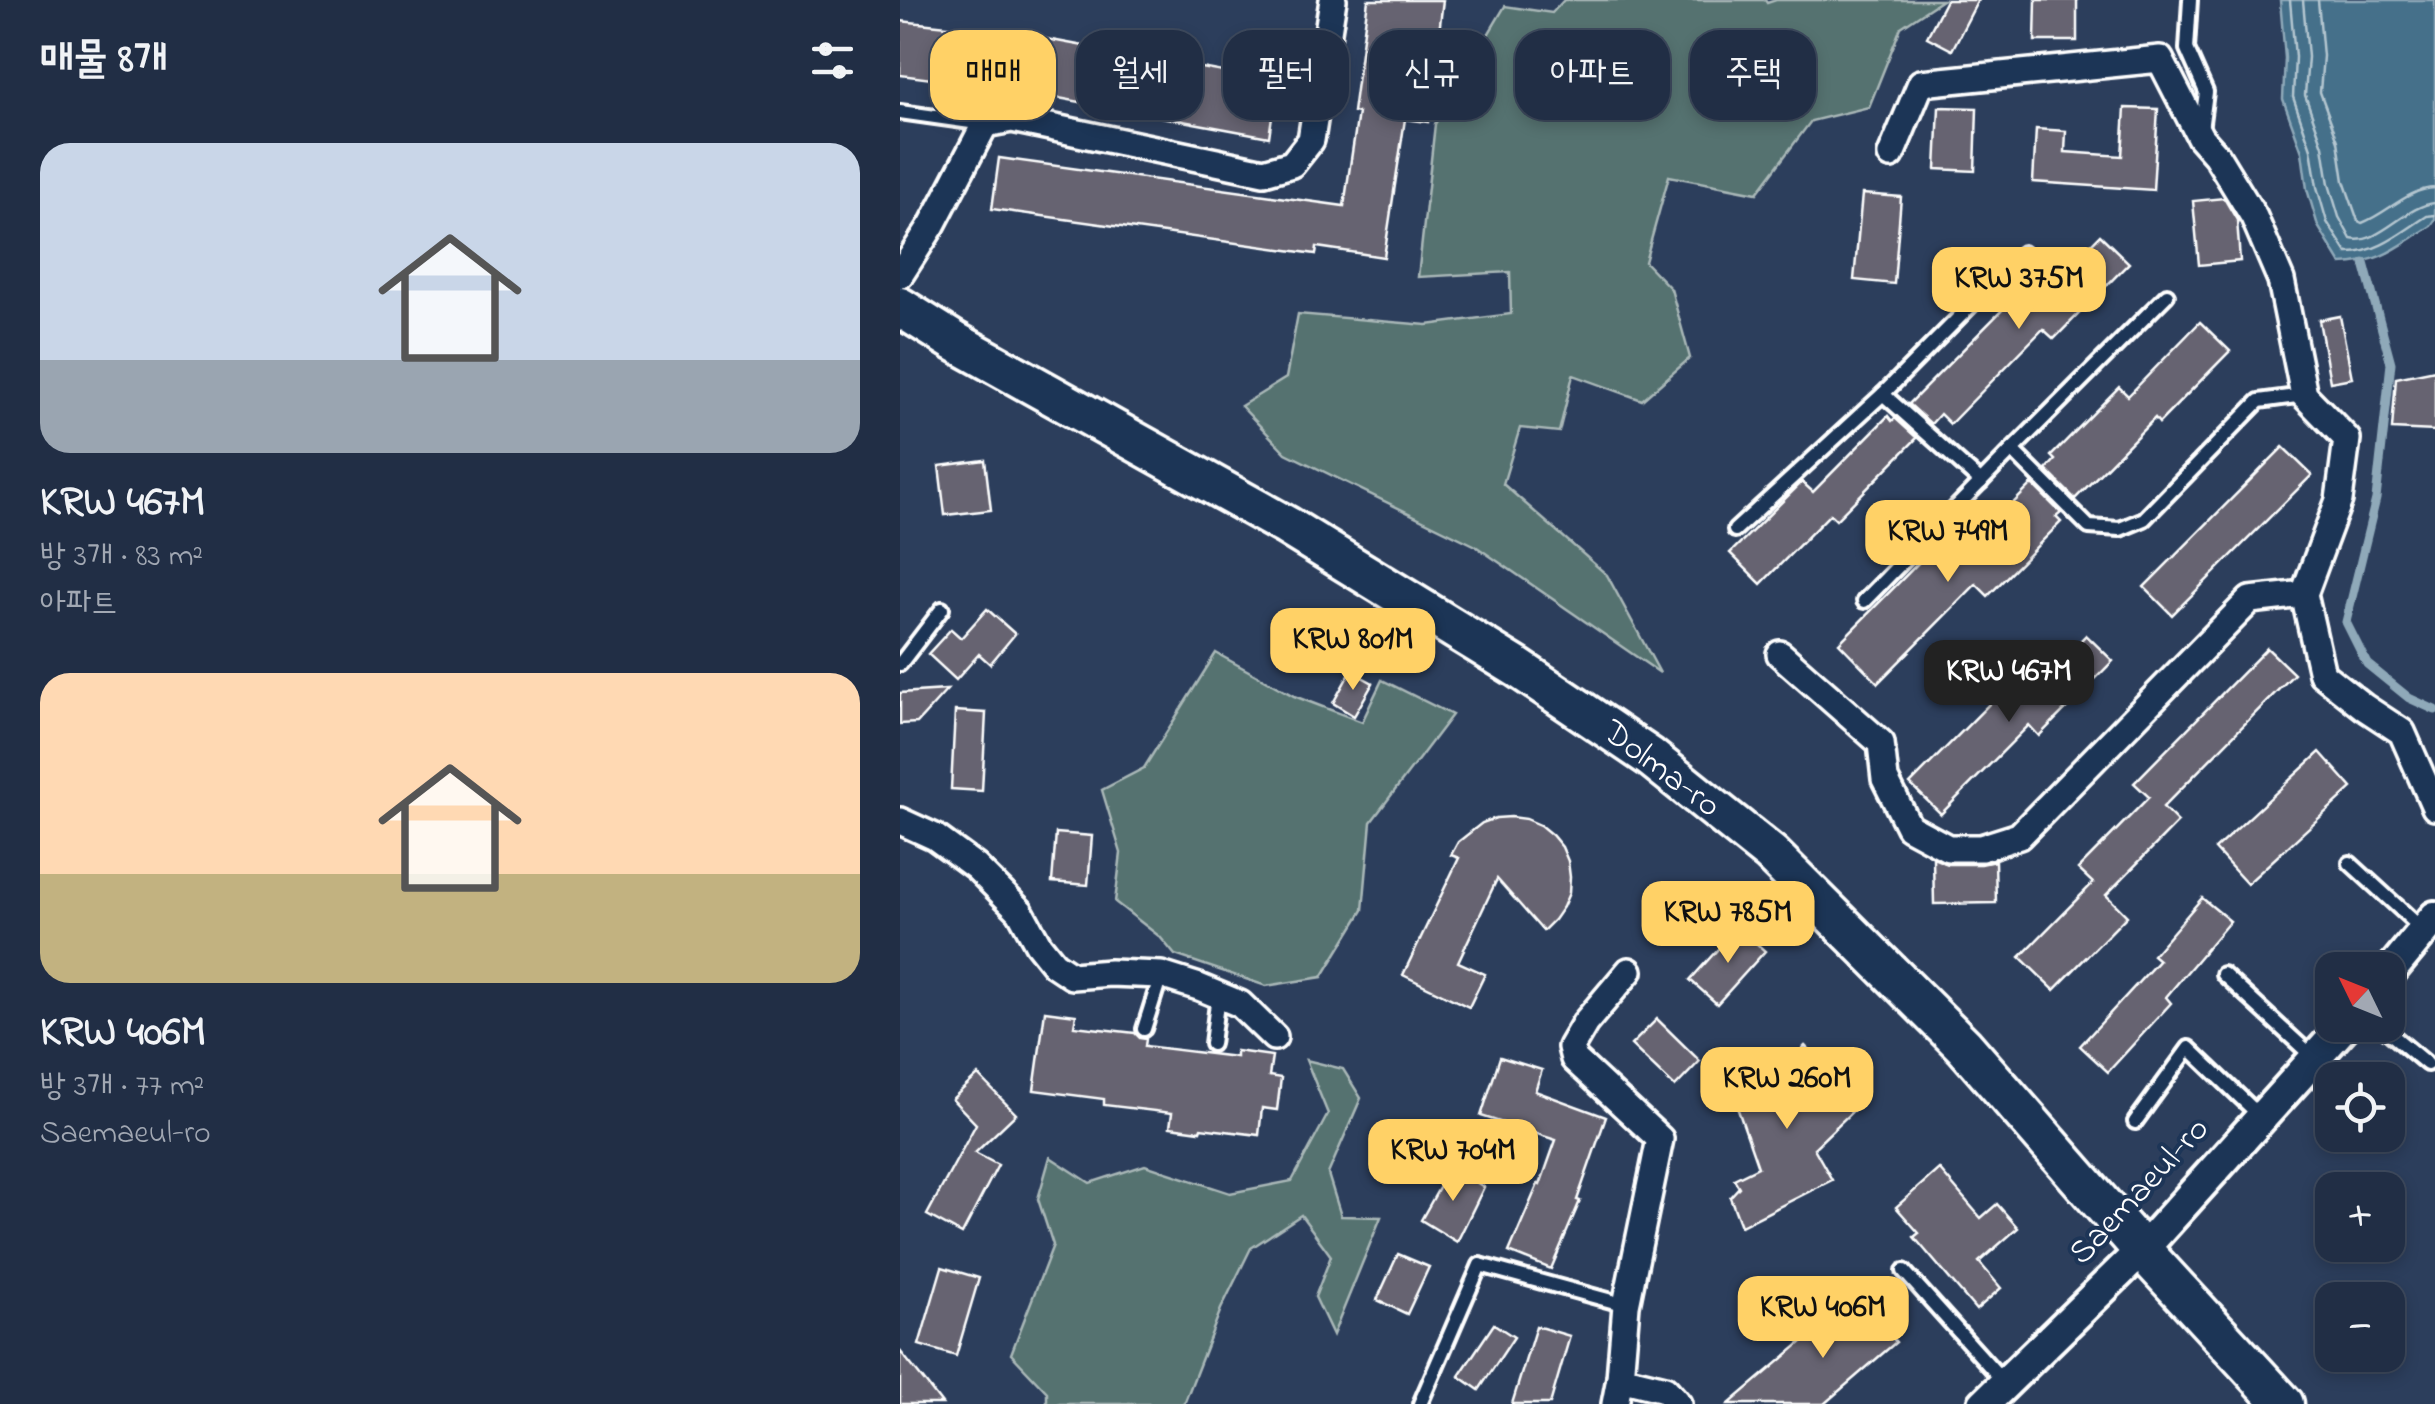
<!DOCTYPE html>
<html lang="ko">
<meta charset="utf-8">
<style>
body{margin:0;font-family:"Indie Flower","Poor Story",sans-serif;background:#2d3a50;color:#f1f3f6;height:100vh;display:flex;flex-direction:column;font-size:38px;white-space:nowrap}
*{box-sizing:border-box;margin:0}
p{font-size:32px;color:#a2a8b3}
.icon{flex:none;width:55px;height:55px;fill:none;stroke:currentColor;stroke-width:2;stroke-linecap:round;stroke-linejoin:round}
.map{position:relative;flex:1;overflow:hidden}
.panel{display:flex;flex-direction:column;background:#212e45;width:900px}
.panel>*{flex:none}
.banner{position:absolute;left:30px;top:30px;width:950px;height:90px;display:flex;gap:20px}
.needle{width:65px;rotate:313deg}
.controls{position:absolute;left:1415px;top:952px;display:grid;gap:20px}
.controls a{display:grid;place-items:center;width:90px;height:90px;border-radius:20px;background:#212e45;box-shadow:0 5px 15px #0003,0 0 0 2px #3e4a5e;font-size:50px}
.price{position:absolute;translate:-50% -85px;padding:0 22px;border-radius:20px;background:#ffd166;color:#111;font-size:32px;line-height:65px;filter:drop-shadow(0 2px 5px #0008)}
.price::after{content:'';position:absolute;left:50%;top:60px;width:30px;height:22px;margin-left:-15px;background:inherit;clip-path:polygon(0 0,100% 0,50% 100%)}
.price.selected{background:#222;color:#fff}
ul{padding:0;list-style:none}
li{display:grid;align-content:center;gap:20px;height:530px;padding:0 40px}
li span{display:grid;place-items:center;height:310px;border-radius:30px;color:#555}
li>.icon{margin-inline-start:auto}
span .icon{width:180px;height:180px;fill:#fffc;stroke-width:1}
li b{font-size:42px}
h2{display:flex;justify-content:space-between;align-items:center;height:120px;padding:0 40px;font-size:42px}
.chip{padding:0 35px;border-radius:30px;background:#212e45;box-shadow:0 5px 15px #0003,0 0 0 2px #3e4a5e;font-size:35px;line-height:90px}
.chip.selected{background:#ffd166;color:#111}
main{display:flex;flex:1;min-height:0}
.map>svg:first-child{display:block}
</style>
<main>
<section class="panel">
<h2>매물 8개<svg class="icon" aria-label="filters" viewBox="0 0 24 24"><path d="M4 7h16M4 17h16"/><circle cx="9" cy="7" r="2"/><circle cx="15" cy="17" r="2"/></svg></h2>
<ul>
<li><span style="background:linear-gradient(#c9d6e8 70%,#9aa5b1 0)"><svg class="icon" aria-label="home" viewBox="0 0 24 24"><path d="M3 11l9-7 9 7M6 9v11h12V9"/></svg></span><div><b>KRW 467M</b><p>방 3개 · 83 m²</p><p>아파트</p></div></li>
<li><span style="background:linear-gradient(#ffd9b3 65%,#c2b280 0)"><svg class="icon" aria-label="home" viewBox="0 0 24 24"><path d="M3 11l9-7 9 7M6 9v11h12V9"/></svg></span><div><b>KRW 406M</b><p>방 3개 · 77 m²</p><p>Saemaeul-ro</p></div></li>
</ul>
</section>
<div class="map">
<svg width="1535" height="1404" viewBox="0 0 1535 1404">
<rect width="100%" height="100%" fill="#2c3e5c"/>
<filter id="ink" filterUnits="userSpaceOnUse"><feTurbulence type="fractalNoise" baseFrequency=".01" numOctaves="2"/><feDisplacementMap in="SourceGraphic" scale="20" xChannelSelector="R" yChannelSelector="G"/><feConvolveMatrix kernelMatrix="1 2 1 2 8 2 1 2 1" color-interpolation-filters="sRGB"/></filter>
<g filter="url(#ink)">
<g fill="#547270" stroke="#aab8b8" stroke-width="2.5">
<polygon points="664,0 865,0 867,3 876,0 1042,0 1001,27 969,107 911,121 857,193 769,176 745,262 771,289 790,358 742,400 673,375 659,432 620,428 603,484 707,575 760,673 574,545 386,453 341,406 386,378 398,314 527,325 611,314 610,272 518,277 535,124 605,6 652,13"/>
<polygon points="316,653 394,696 462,722 482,680 552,715 471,822 463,910 422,977 366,986 275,955 260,937 215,902 221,853 202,790 244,768"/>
<polygon points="406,1060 443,1069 461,1098 428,1174 441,1216 481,1217 433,1335 415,1297 431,1256 401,1215 351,1248 321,1309 284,1404 147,1404 147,1392 111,1354 153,1245 138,1199 150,1157 190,1183 245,1165 330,1193 392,1181 428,1114"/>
</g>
<path fill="#44708a" stroke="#8fa9b9" stroke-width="2.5" d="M1380,0H1535V220L1531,226C1498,246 1482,263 1441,264L1418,226L1407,189L1402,152L1383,99L1385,58Z"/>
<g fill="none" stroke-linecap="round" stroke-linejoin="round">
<g stroke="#b4c6d0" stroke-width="2.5">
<path d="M1390,0L1395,57L1393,97L1411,149L1417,187L1427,222L1447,253C1477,254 1502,232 1527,216L1535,215"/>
<path d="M1403,0L1408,57L1405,95L1423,146L1429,184L1439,217L1451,239C1478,246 1506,205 1535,203"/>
<path d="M1418,0L1423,56L1420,92L1438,141L1444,181L1458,221L1462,223C1488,213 1507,189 1535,188"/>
</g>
<polyline stroke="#8fa9b9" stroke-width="9" points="1464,263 1491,363 1476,499 1446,622 1467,664 1509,698 1535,710"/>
</g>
<g fill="#666471" stroke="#fff" stroke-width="2.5">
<polygon points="468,0 543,0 528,122 505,119 484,257 417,247 416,254 92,209 99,158 444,206 458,113 453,112"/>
<polygon points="1046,0 1078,0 1052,50 1027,37"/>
<polygon points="1136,0 1177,0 1177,41 1135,41"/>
<polygon points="0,21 114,33 377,82 369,137 110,89 0,75"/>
<polygon points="1039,107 1077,108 1075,171 1036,169"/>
<polygon points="1225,108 1258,109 1253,190 1133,182 1136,129 1166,131 1165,152 1222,156"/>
<polygon points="962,194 1001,197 994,284 954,280"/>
<polygon points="1324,198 1337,220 1340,261 1299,265 1293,201"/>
<polygon points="1200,235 1229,263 1154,339 1143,329 1050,424 1040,414 1031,424 1009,404 1116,296 1128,308"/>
<polygon points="1440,316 1452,378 1430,382 1419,320"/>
<polygon points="1300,322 1330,351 1259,423 1255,418 1175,499 1146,470 1155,460 1151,456 1219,387 1228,396"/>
<polygon points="1535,370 1535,431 1492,429 1496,378"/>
<polygon points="988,416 992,421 995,418 1017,438 936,520 930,514 861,584 830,553 902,482 913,492"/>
<polygon points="1383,447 1412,475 1272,615 1244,587"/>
<polygon points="85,460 91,510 45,515 39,466"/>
<polygon points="1132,484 1161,513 1156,517 1161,522 1088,596 1076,584 978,683 939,643 1033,548 1051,566"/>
<polygon points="87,609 115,634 90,664 79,654 56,680 28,654 51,629 61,638"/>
<polygon points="1186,635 1213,661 1139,736 1129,725 1041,814 1010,784 1102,691 1116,705"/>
<polygon points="1367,648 1394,674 1263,807 1278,822 1206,895 1227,916 1154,990 1120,957 1193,883 1178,869 1249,797 1234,783"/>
<polygon points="451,671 473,683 454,716 433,703"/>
<polygon points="47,690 17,723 0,724 0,693"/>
<polygon points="55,711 86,713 82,791 51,789"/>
<polygon points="1420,752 1452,788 1347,884 1315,849"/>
<polygon points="611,817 626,819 640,825 652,835 662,847 668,861 670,877 669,893 663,907 654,920 643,931 597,879 558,962 585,974 569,1007 503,975 559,858 551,855 558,842 582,823 596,818"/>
<polygon points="156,833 192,836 188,885 152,882"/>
<polygon points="1033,858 1048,864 1081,864 1095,861 1096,903 1034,904"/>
<polygon points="1302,898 1330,921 1266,997 1271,1003 1208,1072 1180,1046 1259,960 1253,955"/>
<polygon points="838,927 865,951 817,1004 790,980"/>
<polygon points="145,1011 176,1015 174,1026 235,1033 240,1038 246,1039 245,1046 336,1057 336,1051 372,1056 369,1076 381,1078 377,1110 362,1108 359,1135 301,1128 300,1131 270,1127 272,1113 204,1105 204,1099 134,1090"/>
<polygon points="757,1019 800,1061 775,1087 731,1045"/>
<polygon points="905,1046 961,1103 914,1148 932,1180 841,1226 830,1197 839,1187 834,1179 858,1167 829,1084 859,1073 863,1087"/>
<polygon points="600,1057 642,1070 635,1091 706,1117 677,1200 680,1201 651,1269 609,1252 638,1184 640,1185 656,1140 581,1116"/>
<polygon points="78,1075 116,1114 75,1153 98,1165 62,1234 27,1215 76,1124 52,1099"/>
<polygon points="551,1167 584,1187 557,1242 521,1220"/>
<polygon points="1039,1169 1081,1218 1097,1204 1118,1228 1079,1262 1101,1288 1076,1310 1014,1237 1019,1233 996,1207"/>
<polygon points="498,1254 529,1267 507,1314 477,1300"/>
<polygon points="42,1267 79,1278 56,1356 19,1345"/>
<polygon points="956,1296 996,1342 924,1404 829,1404"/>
<polygon points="594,1324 614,1337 579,1390 559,1376"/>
<polygon points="636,1326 670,1336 650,1404 612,1404"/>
<polygon points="0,1351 25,1382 42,1404 0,1404"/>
</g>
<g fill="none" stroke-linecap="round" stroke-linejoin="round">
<g stroke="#fff" stroke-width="20">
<g id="service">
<polyline points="1290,0 1287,49 1306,92 1301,130"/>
<polyline points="0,112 85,124"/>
<polyline points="1267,295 1112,450 1189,527 1220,529 1244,519 1359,401 1404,395"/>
<polyline points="1081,482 983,394 1123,253"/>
<polyline points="835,530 983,394"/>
<polyline points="964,601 1112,450"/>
<polyline points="0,664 42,609"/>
<polyline points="1450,863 1522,929"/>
<polyline points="1323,974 1413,1057"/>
<polyline points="1480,1025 1527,1064"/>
<polyline points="244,1029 261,975"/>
<polyline points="312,1044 318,995"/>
<polyline points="1235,1122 1289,1048 1361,1117"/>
<polyline points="1004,1271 1104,1382"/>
<polyline points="520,1404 580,1265 726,1305"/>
</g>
</g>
<g stroke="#fff" stroke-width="32">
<g id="minor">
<polyline points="991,155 1021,83 1260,59 1300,137 1316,155 1354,217 1381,280 1404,395 1447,439 1439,500 1404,594 1422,674 1464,707 1502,732 1535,807"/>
<polyline points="0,275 32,225 85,124 112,119 364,172 392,164 411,140 433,0"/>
<polyline points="880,654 981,743 985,779 1009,827 1048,848 1081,848 1119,836 1350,600 1404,594"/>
<polyline points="0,821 35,837 76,867 120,911 138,944 154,964 172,976 210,973 261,975 299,987 340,1004 374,1037"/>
<polyline points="720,1378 765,1389 778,1404"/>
<polyline points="715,1404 720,1378 726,1305 760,1139 674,1059 671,1047 685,1023 729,971"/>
</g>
</g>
<g stroke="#fff" stroke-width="38">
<g id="tertiary">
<polyline points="1488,974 1535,917"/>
<polyline points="1084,1404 1242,1250 1445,1025"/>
</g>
</g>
<g stroke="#fff" stroke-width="45">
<polyline id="primary" points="0,307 54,341 387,526 618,668 750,757 871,854 1064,1046 1242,1250 1384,1404"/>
</g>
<use href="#service" stroke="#1d3557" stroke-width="12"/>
<use href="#minor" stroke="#1d3557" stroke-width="25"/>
<use href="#tertiary" stroke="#1d3557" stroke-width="30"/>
<use href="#primary" stroke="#1d3557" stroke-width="38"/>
</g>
</g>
<g text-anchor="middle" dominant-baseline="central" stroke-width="8" stroke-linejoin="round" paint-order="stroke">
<g font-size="35" fill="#fff" stroke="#1d3557">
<text transform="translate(761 770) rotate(37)">Dolma-ro</text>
<text transform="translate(1240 1192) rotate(-47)">Saemaeul-ro</text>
</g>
</g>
</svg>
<div class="controls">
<a><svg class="needle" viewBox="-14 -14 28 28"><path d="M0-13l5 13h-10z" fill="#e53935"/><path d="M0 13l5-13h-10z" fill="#a2a8b3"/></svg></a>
<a><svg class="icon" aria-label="locate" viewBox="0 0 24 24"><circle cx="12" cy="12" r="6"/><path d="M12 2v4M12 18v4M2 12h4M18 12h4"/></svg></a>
<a>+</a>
<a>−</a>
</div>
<b class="price" style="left:1119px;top:332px">KRW 375M</b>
<b class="price" style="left:1048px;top:585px">KRW 749M</b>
<b class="price" style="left:453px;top:693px">KRW 801M</b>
<b class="price selected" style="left:1109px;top:725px">KRW 467M</b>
<b class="price" style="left:828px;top:966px">KRW 785M</b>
<b class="price" style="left:887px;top:1132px">KRW 260M</b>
<b class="price" style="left:553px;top:1204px">KRW 704M</b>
<b class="price" style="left:923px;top:1361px">KRW 406M</b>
<div class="banner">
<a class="chip selected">매매</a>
<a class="chip">월세</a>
<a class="chip">필터</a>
<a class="chip">신규</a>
<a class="chip">아파트</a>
<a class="chip">주택</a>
</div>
</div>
</main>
